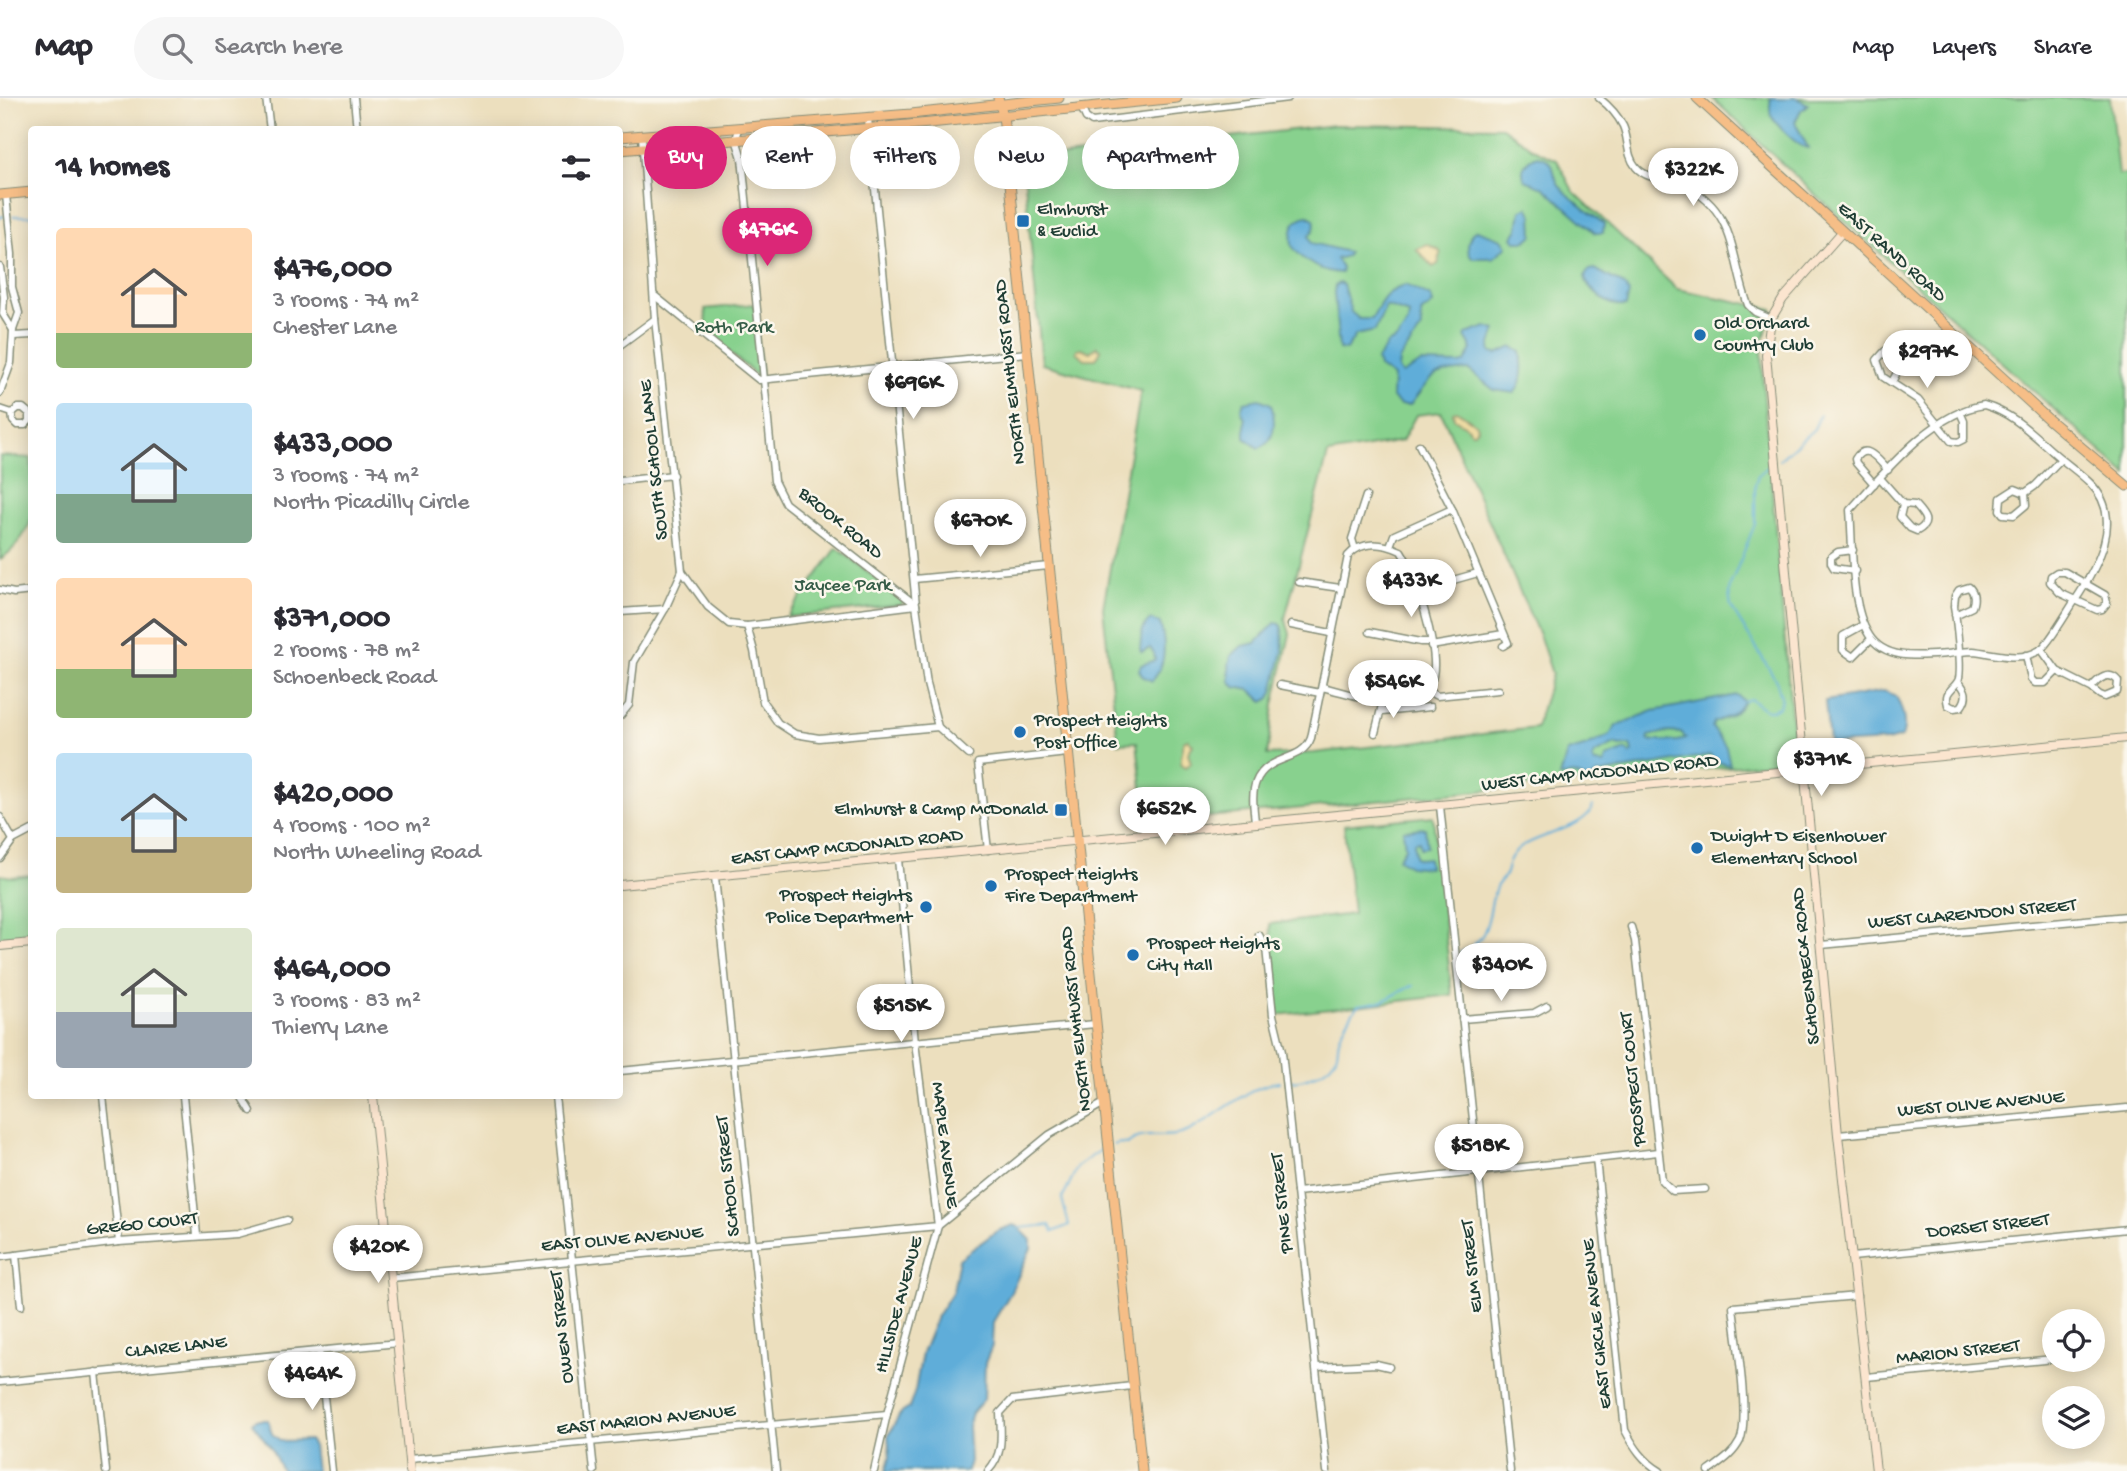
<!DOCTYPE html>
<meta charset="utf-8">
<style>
body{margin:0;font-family:"Gochi Hand",sans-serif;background:#f7f7f7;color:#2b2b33;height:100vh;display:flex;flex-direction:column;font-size:26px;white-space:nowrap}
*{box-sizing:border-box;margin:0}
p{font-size:23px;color:#7c7c81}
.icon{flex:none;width:38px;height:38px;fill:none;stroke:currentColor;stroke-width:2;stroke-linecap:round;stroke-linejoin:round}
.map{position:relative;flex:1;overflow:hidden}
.drawer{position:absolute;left:28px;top:28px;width:595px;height:973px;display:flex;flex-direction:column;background:#fff;border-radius:7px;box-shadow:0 4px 18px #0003}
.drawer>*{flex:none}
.banner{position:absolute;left:644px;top:28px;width:665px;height:63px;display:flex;gap:14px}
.buttons{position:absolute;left:2042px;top:1211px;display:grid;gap:14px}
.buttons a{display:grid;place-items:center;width:63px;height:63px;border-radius:50%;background:#fff;box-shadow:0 4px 18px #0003;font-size:35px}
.price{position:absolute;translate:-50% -60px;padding:0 16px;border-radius:24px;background:#fff;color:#222;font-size:23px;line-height:46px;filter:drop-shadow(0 2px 4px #0008)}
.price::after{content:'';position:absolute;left:50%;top:42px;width:21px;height:16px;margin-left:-10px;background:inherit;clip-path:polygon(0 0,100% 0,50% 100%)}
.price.selected{background:#db2777;color:#fff}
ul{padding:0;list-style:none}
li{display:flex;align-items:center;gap:21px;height:175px;padding:0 28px}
li span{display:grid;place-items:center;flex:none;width:196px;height:140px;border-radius:7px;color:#555}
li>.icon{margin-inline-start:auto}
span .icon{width:84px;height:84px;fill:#fffc;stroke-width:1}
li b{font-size:30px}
h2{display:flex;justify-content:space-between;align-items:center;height:84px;padding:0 28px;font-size:30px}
.pill{padding:0 24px;border-radius:32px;background:#fff;box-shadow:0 4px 18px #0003;font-size:24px;line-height:63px}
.pill.selected{background:#db2777;color:#fff}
header{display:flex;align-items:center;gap:42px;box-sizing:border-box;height:98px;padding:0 35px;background:#fff;border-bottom:2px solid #e1e1e2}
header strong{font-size:33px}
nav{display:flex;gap:38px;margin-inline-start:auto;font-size:24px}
.search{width:490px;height:63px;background:#f7f7f7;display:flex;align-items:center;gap:18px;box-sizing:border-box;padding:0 24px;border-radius:38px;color:#7c7c81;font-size:26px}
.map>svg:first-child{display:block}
</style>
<header>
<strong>Map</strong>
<div class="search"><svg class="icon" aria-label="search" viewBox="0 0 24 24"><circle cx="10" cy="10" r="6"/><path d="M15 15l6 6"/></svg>Search here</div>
<nav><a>Map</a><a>Layers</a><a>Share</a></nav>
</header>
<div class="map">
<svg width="2127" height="1373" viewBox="0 0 2127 1373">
<rect width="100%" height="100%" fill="#fbf7ec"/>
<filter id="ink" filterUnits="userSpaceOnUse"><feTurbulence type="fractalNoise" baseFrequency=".0143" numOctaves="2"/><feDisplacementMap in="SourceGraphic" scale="14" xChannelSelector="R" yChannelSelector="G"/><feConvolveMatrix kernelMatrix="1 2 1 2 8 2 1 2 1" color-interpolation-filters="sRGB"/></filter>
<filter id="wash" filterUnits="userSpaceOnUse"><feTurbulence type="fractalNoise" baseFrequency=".00686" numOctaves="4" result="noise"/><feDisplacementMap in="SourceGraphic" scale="28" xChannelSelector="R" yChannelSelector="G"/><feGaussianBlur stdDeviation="1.57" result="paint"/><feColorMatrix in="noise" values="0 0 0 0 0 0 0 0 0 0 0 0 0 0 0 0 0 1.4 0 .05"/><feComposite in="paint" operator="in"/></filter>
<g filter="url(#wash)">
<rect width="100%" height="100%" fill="#ecdfbe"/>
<g fill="#88d18e" stroke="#548761" stroke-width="2" fill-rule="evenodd">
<polygon points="1712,0 2110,0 2118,77 2127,76 2127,377 1820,101"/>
<path d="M1335,27L1502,29L1533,51L1557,62L1573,93L1677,191L1773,211L1762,247L1763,288L1795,660L1791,663L1146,725L1137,644L1118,645L1103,510L1141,293L1042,266L1023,63ZM1441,314L1540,539L1552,576L1536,630L1314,655L1267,657L1274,607L1290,536L1285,520L1328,356L1402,343L1416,317Z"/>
<polygon points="754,206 761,276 757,278 708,236 705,211"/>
<path d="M0,358L31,360C32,372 35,413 31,422C26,436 13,454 0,461Z"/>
<polygon points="837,450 903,501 902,507 787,519"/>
<polygon points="1433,718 1452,897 1278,917 1270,826 1353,816 1344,727"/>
<polygon points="0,777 12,779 31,777 31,837 0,840"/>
</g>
<g fill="#eeda9e" stroke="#868c69" stroke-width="2">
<polygon points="1427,146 1439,152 1441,156 1438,166 1433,169 1416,151"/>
<polygon points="1097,248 1101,252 1096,261 1085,261 1076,254 1077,251 1082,250 1090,254"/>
<polygon points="1457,313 1476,326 1477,330 1474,334 1471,334 1466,328 1454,321 1453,314"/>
<path d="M1188,641L1193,647L1188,655L1191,665L1186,669L1182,667C1178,658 1185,652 1183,643Z"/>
</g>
<g fill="#5fadd9" stroke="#3f7586" stroke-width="2" fill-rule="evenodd">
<path d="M1771,0H1797L1808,6L1801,12L1795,24L1808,50C1799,50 1775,26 1771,17C1769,12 1770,5 1771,0Z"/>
<path d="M1538,58C1559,63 1550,76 1560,88C1571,102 1590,114 1604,126L1603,135H1595L1543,89L1525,82C1519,70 1527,61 1538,58Z"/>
<polygon points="1528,109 1532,116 1533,137 1526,143 1516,143 1513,139 1518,131 1521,113"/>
<path d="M1308,118L1314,121C1316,129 1314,133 1309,138L1311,145L1348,154L1347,158L1336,161L1342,169L1341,175C1321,174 1304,164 1292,148C1290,134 1292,120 1308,118Z"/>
<path d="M1477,132L1502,141L1507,148L1493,160H1473C1465,153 1468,144 1472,135Z"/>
<path d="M1595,171L1624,187L1629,195L1626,208C1611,211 1587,192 1585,178L1589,172Z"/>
<path d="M1339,185L1343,187L1351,214L1359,221H1372C1383,201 1383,195 1406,187L1431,199L1433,206L1421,215L1422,230L1399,262L1398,272L1402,276L1421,265L1460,266L1465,264L1472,251L1465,239L1466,236L1486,229L1496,232L1490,249L1491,255L1497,256L1512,249L1521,254C1523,267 1524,285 1514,295L1494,292L1469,272C1426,276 1436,275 1410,307H1400L1392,299L1393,279L1379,269L1377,262L1387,246L1397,241L1408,225L1409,216L1386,208L1375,233L1356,237L1346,252L1339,251L1334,195L1335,187Z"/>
<path d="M1259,301L1271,306C1276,321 1276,346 1258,350L1245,340V321L1241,312L1244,304Z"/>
<path d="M1151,522L1160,525C1166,545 1167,566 1152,583L1142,578L1139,572L1141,567L1155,562L1154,555L1150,550L1142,554L1140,552C1141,541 1141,527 1151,522Z"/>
<polygon points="1275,525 1280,526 1282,528 1283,553 1273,594 1270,600 1264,604 1250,592 1235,589 1230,584 1229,566 1231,558 1242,548 1256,545"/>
<path d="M1884,593L1896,598C1902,610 1907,626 1902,639L1887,643L1835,646L1829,644L1825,603Z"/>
<path d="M1737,597L1744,603C1735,617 1729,619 1714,624L1712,629L1726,649L1730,667L1720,665L1710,657L1598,676L1589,682L1573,676L1560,679L1567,654L1587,648L1610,637L1616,628L1653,613ZM1666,634L1681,635L1686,640L1678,643H1652L1648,642L1649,638ZM1615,646L1619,648L1630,647L1632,654L1630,656L1626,652L1606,660L1604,666L1595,665L1592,661L1595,656Z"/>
<polygon points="1425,730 1427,749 1420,750 1419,743 1414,744 1415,759 1419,761 1428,760 1429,770 1410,768 1398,761 1405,750 1403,732"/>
<polygon points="1013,1127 1017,1128 1031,1142 1031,1150 1011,1194 993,1224 992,1248 985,1265 984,1301 972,1315 968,1328 970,1363 967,1373 886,1373 890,1359 888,1338 900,1316 909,1310 915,1293 922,1255 937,1218 953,1193 959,1161 997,1133"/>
<polygon points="255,1322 268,1322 272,1336 281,1343 309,1342 313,1348 316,1373 282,1373 271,1350 252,1325"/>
</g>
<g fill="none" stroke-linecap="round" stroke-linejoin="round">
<g stroke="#5fadd9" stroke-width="2">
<polyline points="12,118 32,118"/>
<polyline points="0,119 6,118"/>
<polyline points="1779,362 1814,331 1820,317"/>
<path d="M1744,603L1750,601C1762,607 1764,617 1779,609L1782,602L1776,582L1731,509L1729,495L1730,488L1755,426V386L1758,377L1768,369"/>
<path d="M1460,855C1493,840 1486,819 1495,792C1497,785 1501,783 1504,779C1508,773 1507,764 1512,758C1530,734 1583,735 1593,708"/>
<path d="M1290,983C1304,983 1326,974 1334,962C1339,955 1337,948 1339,941C1341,933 1353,914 1358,907L1383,903L1413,887"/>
<path d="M1114,1047L1119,1045L1127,1046C1146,1030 1166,1044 1189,1033C1212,1021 1255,984 1280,984"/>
<polyline points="1019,1130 1050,1127 1053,1134 1069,1127 1062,1101 1078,1068 1104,1050"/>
</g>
</g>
</g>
<g filter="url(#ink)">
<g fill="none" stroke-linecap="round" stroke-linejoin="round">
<g stroke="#868e79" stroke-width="9">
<g id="minor">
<polyline points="266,0 270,32"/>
<polyline points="354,0 357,32"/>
<path d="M1599,0C1608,7 1618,18 1623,28C1629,41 1626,57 1636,69C1648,83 1670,81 1685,88C1737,112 1731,162 1748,207L1755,214L1771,221"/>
<polyline points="1081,9 1086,20 1092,24 1288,0"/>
<polyline points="868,20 916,507 927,586 938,629"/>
<polyline points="739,31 736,41 742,60 774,383 785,405 916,507"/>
<polyline points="0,169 4,199 3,216 13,232"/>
<polyline points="655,198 759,282 1027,255"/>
<polyline points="14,238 32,237"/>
<polyline points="620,247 655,221"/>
<polyline points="1892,284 1901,267 1899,255 1892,251 1885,253 1877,262 1883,279 1918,302 1951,343 1958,344 1964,341 1964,323 1960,314"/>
<polyline points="0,295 11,265 13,232 19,215 12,189 12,156 6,97"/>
<path d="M1984,307C2014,316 2030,334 2053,354C2065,365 2079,374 2090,385C2126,420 2097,470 2074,504C2067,514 2049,546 2040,552C2020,565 1994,555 1973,553C1964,553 1955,555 1947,556C1921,558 1885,563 1869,537C1850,508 1853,447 1850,412C1884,375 1933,314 1984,307Z"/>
<polyline points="0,311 12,315 18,310 23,310 29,315 29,323 25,327 17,327 13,323 12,315"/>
<polyline points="1419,347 1452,411 1508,545 1503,548"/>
<path d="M1880,380L1903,406L1915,407C1924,417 1932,425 1917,433L1910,430L1900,419L1903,406"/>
<polyline points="620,383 673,377"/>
<path d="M1874,386L1856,365L1855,361C1866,343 1878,362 1888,372"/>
<polygon points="2015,391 2025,395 2026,407 2014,417 2003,416 2000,412 2001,400"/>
<polyline points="2025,395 2035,388 2061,361"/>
<polyline points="1390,448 1394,437 1452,411"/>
<polyline points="1355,451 1352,441 1366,398"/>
<polyline points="1853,452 1838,454 1831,459 1831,465 1834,470 1855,473"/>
<polyline points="682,473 708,509 729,526 747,528 754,553 763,604 778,625 795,636 819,640 938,629 969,657"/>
<polygon points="2057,474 2065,474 2105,497 2107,505 2102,511 2097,512 2060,495 2050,484 2051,478"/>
<polyline points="914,481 1049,468"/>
<polyline points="1299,484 1340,490"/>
<polyline points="0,492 14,495 32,493"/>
<polyline points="1418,492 1478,475"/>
<polyline points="620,514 665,511"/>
<path d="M1955,517L1972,509C1975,501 1975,495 1969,489L1959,492L1955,498L1954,508C1956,520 1963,574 1958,583C1952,593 1944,593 1948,607L1954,610L1961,609C1969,598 1966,592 1958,583"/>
<polyline points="1291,527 1331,535"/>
<polyline points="1863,527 1843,538 1843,552 1853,559 1871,541"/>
<polyline points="747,528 916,507"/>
<polyline points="1370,534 1421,544 1431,544"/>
<polyline points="1431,548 1503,536"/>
<path d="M2041,551L2057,573L2091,590L2100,597L2105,599L2117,594L2118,583C2109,572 2098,581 2091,590"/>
<polyline points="2026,557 2031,581 2035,585 2045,585 2057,573"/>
<polyline points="1280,587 1320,595"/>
<polyline points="1427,593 1437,598 1498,592"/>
<polyline points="1382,614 1430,609"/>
<polyline points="620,618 629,607 634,564 665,511 682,473 655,221 642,38"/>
<polyline points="1375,635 1383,603"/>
<polyline points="1440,708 1510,1373"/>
<polyline points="0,719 13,742 0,760"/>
<path d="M1255,724C1254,712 1251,696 1256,684C1267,656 1302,665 1311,640L1348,458C1362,442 1383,445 1401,453C1416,477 1439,551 1433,578C1430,590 1424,598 1413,601C1385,610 1349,595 1322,589"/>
<polyline points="13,742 32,732"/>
<polyline points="988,752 978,665 1067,655"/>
<polyline points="715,779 776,1373"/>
<polyline points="1631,829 1635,843 1662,1083 1673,1093 1705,1091"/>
<polyline points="1259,837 1266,850 1273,917 1282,954 1327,1373"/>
<polyline points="1821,847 2127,818"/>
<polyline points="1462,921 1534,915 1547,908"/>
<polyline points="620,973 1095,926"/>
<polyline points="103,998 119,1144"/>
<polyline points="183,998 197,1137"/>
<polyline points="242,998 251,1013"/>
<polyline points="555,998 594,1373"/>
<polyline points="1838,1037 2127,1010"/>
<path d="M1596,1061L1625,1332C1634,1349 1643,1363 1660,1373"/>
<polyline points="1297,1094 1658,1054"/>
<polyline points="16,1157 21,1208"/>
<polyline points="0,1159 119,1144 237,1136 287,1122"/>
<polyline points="1852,1159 2127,1131"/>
<polyline points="391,1180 938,1128 915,944 898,761"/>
<polyline points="319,1252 332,1373"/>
<polyline points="1317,1269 1376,1266 1389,1269"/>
<polyline points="96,1274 106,1373"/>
<polyline points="1866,1279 2054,1261"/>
<polyline points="0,1284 398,1245"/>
<polyline points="409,1361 887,1316"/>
<polyline points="874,1373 887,1316 938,1128 1049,1037 1104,1005"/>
<path d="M988,1373C1004,1356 1001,1337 1000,1315L1012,1302L1132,1288"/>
<path d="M1709,1373C1721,1364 1733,1357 1740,1343C1750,1319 1736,1238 1733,1209L1857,1198"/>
</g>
</g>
<g stroke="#868e79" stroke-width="10">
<g id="secondary">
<polyline points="1842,134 1783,201 1771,221 1766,257 1838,1037 1876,1373"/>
<polyline points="620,787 2127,640"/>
<polyline points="0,848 32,845"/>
<polyline points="373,998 410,1373"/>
</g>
</g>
<g stroke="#868e79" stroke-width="11">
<g id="primary">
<polyline points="998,0 1003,17 1142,1373"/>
<polyline points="1697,0 2049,322 2127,388"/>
<polyline points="620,39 911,16 1059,0"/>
<polyline points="620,52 930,25 1177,0"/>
<polyline points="0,97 32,94"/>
</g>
</g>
<use href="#minor" stroke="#fff" stroke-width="6"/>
<use href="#secondary" stroke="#fbe5cf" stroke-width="8"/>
<use href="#primary" stroke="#f6be87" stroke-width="9"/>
</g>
</g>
<g fill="#1f6fb2" stroke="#fbf7ec" stroke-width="2.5">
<rect x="1016" y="116" width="14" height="14" rx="3.5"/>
<circle cx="1700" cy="237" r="7"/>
<circle cx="1020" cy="634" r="7"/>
<rect x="1054" y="705" width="14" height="14" rx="3.5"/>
<circle cx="1697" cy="750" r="7"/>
<circle cx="991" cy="788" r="7"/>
<circle cx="926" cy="809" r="7"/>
<circle cx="1133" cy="857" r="7"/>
</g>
<g text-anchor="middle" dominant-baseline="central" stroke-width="5" stroke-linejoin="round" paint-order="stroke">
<g font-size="19" fill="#1f3d34" stroke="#fbf7ec" text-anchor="start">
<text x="1037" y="112">Elmhurst<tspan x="1037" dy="22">&amp; Euclid</tspan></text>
<text x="1714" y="226">Old Orchard<tspan x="1714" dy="22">Country Club</tspan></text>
<text x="1034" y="623">Prospect Heights<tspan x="1034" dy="22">Post Office</tspan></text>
<text x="1047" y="712" text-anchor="end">Elmhurst &amp; Camp McDonald</text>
<text x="1711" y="739">Dwight D Eisenhower<tspan x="1711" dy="22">Elementary School</tspan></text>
<text x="1005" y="777">Prospect Heights<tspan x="1005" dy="22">Fire Department</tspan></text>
<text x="912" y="798" text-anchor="end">Prospect Heights<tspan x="912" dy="22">Police Department</tspan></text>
<text x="1147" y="846">Prospect Heights<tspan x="1147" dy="22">City Hall</tspan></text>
</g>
<g font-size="19" fill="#1f3d34" stroke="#fbf7ec">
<text transform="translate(1891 155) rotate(42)">EAST RAND ROAD</text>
<text transform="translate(1011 274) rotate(-96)">NORTH ELMHURST ROAD</text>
<text transform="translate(655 362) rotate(-96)">SOUTH SCHOOL LANE</text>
<text transform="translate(840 426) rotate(39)">BROOK ROAD</text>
<text transform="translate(1600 676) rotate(-6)">WEST CAMP MCDONALD ROAD</text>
<text transform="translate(847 750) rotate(-6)">EAST CAMP MCDONALD ROAD</text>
<text transform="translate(1972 817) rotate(-5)">WEST CLARENDON STREET</text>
<text transform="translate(1807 868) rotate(-96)">SCHOENBECK ROAD</text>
<text transform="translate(1077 921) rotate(-96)">NORTH ELMHURST ROAD</text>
<text transform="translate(1634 981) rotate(-96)">PROSPECT COURT</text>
<text transform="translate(1981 1007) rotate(-5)">WEST OLIVE AVENUE</text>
<text transform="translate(944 1047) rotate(83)">MAPLE AVENUE</text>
<text transform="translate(729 1078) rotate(-96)">SCHOOL STREET</text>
<text transform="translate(1283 1105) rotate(-96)">PINE STREET</text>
<text transform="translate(142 1127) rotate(-6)">GREGO COURT</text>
<text transform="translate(1988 1129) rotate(-6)">DORSET STREET</text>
<text transform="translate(622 1142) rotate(-5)">EAST OLIVE AVENUE</text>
<text transform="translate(1473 1168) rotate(-96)">ELM STREET</text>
<text transform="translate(900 1207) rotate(-75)">HILLSIDE AVENUE</text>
<text transform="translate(1598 1226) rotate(-96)">EAST CIRCLE AVENUE</text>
<text transform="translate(563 1229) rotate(-96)">OWEN STREET</text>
<text transform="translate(176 1250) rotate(-6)">CLAIRE LANE</text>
<text transform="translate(1958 1255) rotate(-6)">MARION STREET</text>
<text transform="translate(646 1323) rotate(-6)">EAST MARION AVENUE</text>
</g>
<g font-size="19" fill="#345b46" stroke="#fbf7ec">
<text x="734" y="230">Roth Park</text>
<text x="843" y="488">Jaycee Park</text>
</g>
</g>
</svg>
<div class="buttons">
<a><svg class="icon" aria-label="locate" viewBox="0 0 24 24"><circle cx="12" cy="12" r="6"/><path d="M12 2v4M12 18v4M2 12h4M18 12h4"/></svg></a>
<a><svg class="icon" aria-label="layers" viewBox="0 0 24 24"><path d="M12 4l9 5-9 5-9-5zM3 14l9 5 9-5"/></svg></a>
</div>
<b class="price" style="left:1693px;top:110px">$322K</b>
<b class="price selected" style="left:767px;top:170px">$476K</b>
<b class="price" style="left:1927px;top:292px">$297K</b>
<b class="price" style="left:913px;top:323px">$696K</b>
<b class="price" style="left:980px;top:461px">$670K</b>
<b class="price" style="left:1411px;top:521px">$433K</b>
<b class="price" style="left:1393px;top:622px">$546K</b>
<b class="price" style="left:1821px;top:700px">$371K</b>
<b class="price" style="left:1165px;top:749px">$652K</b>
<b class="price" style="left:1501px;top:905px">$340K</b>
<b class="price" style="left:901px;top:946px">$515K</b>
<b class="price" style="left:1479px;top:1086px">$518K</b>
<b class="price" style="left:378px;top:1187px">$420K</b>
<b class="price" style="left:312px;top:1314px">$464K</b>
<div class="banner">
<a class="pill selected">Buy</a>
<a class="pill">Rent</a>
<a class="pill">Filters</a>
<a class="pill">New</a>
<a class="pill">Apartment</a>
</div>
<section class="drawer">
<h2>14 homes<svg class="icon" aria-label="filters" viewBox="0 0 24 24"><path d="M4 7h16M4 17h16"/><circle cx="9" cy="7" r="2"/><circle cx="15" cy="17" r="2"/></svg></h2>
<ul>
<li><span style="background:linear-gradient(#ffd9b3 75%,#8fb573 0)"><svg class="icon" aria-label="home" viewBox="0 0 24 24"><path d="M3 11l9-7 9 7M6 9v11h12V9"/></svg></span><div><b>$476,000</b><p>3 rooms · 74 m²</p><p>Chester Lane</p></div></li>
<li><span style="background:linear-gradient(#bfe0f5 65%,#7fa58c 0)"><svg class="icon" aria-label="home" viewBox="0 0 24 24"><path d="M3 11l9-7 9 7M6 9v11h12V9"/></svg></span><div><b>$433,000</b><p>3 rooms · 74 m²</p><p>North Picadilly Circle</p></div></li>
<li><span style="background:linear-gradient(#ffd9b3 65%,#8fb573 0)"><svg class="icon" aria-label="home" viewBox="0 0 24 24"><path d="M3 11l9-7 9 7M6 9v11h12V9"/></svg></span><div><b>$371,000</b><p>2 rooms · 78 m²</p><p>Schoenbeck Road</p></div></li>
<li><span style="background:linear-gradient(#bfe0f5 60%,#c2b280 0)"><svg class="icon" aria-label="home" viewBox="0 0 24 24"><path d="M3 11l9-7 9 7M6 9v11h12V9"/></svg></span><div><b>$420,000</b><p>4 rooms · 100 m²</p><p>North Wheeling Road</p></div></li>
<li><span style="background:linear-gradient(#dfe7d0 60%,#9aa5b1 0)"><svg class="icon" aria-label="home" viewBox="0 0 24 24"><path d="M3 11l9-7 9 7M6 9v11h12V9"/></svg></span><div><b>$464,000</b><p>3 rooms · 83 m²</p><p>Thierry Lane</p></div></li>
</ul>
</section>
</div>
